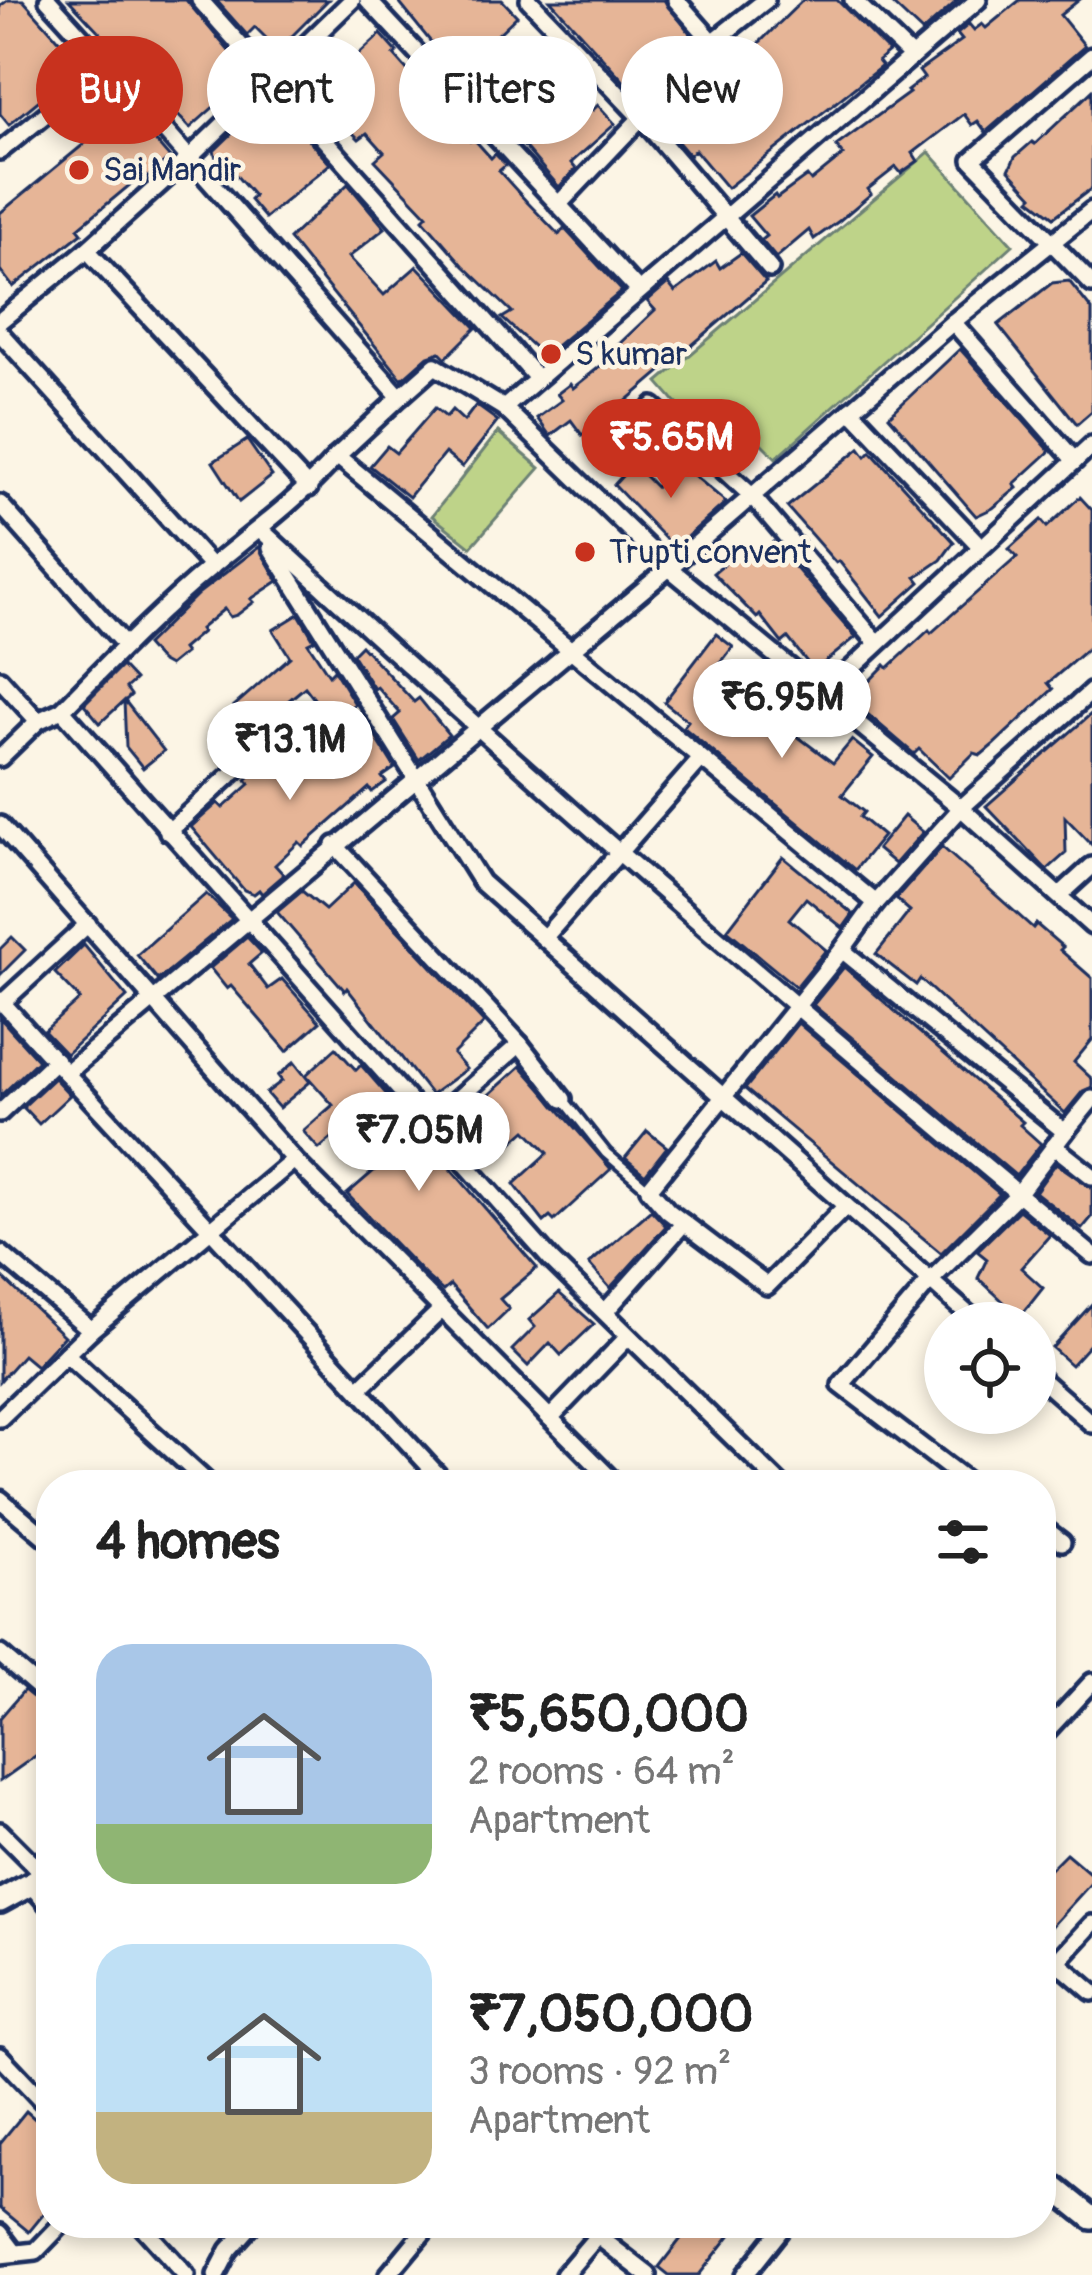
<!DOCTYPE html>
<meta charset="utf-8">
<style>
body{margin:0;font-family:Pangolin,sans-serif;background:#f2f2f2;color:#222;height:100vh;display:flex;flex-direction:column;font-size:45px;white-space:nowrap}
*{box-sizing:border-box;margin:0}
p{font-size:39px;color:#767676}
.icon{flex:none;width:66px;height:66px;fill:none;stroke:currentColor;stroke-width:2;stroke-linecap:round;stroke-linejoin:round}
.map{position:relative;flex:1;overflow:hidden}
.drawer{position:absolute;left:36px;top:1470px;width:1020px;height:768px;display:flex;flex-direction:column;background:#fff;border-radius:48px;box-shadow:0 6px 18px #0003}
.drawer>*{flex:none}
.top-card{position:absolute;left:36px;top:36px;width:1020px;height:108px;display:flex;gap:24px}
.tools{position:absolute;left:924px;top:1302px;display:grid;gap:24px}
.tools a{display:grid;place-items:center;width:132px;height:132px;border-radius:50%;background:#fff;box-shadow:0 6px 18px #0003;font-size:60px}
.price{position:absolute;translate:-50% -102px;padding:0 27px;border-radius:42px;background:#fff;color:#222;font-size:39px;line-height:78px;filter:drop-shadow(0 3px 6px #0008)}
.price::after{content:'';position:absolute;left:50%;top:72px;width:36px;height:27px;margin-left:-18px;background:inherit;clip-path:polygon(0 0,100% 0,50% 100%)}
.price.on{background:#c8321e;color:#fff}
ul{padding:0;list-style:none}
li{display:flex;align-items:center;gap:36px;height:300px;padding:0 60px}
li span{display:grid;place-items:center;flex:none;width:336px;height:240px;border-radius:36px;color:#555}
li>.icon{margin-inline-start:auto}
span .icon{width:144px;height:144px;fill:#fffc;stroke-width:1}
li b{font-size:51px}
h2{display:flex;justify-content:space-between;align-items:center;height:144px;padding:0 60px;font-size:51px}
.tag{padding:0 42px;border-radius:54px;background:#fff;box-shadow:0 6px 18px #0003;font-size:42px;line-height:108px}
.tag.on{background:#c8321e;color:#fff}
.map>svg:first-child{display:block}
</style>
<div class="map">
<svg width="1092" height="2275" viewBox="0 0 1092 2275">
<rect width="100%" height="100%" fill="#fcf5e5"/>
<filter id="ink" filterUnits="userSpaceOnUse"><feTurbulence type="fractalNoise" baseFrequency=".00833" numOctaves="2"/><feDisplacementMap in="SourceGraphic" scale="24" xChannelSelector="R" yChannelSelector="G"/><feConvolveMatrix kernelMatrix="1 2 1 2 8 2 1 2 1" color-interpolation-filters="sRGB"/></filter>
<g filter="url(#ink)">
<g fill="#bed389" stroke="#6c8174" stroke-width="3">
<polygon points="929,152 1013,245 776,458 741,423 712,444 658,382"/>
<polygon points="498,432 540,468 471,547 432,516"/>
</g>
<g fill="#e6b597" stroke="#1b2f5e" stroke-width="3">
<polygon points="8,0 23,0 64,46 69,42 86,62 9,125 0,114 0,6"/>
<polygon points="69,0 186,0 245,70 245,79 190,128"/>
<polygon points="216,0 328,0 278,50 255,27 247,35"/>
<polygon points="397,0 502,0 517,16 489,43 507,67 538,39 574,79 568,83 590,107 593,110 598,105 615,124 571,163 576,169 559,187 454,65 451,67"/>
<polygon points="550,0 664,0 697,42 641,100"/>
<polygon points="803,0 837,0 889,52 878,61 882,66 727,188 695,150 689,155 661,122 695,91 698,95 723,78"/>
<polygon points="888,0 958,0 922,32"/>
<polygon points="1020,0 1079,0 1060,15 1085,46 986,132 978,121 972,125 964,114 913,153 918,161 901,173 896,167 868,189 871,194 839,221 814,239 809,230 776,258 761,240 766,236 749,216 775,195 777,198 807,176 811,181 843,155 836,146 909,93 907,91 924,78 919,71 962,40 957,34 969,24 974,30 982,24 986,28"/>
<polygon points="381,34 397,52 394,55 470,141 473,138 491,158 495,154 506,165 499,171 527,202 559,235 564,228 622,291 544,356 502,318 512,312 463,265 423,219 427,215 375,160 384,152 367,133 359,139 295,75 327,46 345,67"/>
<polygon points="1092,91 1092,188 1054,217 1030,199 1033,196 1009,170 1015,157 1032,142 1035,144"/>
<polygon points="113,92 170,158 147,178 143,174 78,228 82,233 13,287 0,270 0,213 101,130 81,107 97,93"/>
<polygon points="270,97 330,164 265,218 250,200 254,196 228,166 224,169 217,161 214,151"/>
<polygon points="348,184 385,228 349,257 384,295 417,266 476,328 446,358 440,352 428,356 402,379 289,239"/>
<polygon points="741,253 766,282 624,403 652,431 632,451 602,421 582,435 571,420 550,436 537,418 562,400 557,394 570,384 573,388 617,353 614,349 655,310 647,301 668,283 675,292 716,261 720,268"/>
<polygon points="1069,281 1092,310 1092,411 1077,424 998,325 1052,283"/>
<polygon points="960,349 1050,451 1014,484 1017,488 993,508 976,516 889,416"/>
<polygon points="476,405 498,421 462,467 445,453 409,497 370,466 387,446 396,453 435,408 446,417 452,410 464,421"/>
<polygon points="247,440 272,476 239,502 213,462"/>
<polygon points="860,448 866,456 871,451 954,542 941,560 916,577 920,582 882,616 839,561 836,563 787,507"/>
<polygon points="678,462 726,502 674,548 614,485 633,464 656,487"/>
<polygon points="1080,497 1092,510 1092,645 1048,683 1053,689 993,745 981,755 974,753 949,778 919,749 914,754 851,700 885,665 888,668 929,630 931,633 1017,557 1009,549 1041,520 1047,527"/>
<polygon points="773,542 856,637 814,671 788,638 782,643 760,615 757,618 713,573 747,544 757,556"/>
<polygon points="259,547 278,581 251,599 254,602 237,615 230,617 224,609 200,629 202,632 182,649 185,653 169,666 160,661 146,645 199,593"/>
<polygon points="299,614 314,640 308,643 329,675 334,670 355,704 331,721 305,687 272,714 275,718 259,732 234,706 290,657 273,630"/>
<polygon points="716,634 733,647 696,694 746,734 771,702 776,706 789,689 809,705 789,730 833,763 852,740 873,757 842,795 864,812 860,817 883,836 855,870 683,727 688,721 664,702"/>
<polygon points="361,645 414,702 419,698 449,735 419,760 393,719 400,713 377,687 374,689 352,654"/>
<polygon points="122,666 135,680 126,688 131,695 125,701 164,751 143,768 126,747 124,701 100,723 84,704"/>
<polygon points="1092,713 1092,845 1065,817 1066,853 1047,870 986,806"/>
<polygon points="318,715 349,755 375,736 395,768 382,777 386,782 372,792 369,788 303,846 299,842 275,865 284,875 262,894 259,890 254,894 244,890 191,827 218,803 223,808 250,784 246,780 276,749"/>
<polygon points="904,816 923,832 895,864 877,849"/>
<polygon points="942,847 1033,928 1036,924 1063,947 1060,950 1092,978 1092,1040 1074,1062 1092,1079 1092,1087 1083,1091 1065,1113 920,979 916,985 876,954 910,911 896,899"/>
<polygon points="783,857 853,914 843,928 806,898 789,919 826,950 796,987 727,930"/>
<polygon points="354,883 484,1023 453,1054 466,1069 431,1095 347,988 345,991 277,912 302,891 325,910"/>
<polygon points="206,894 232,919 158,980 137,955"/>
<polygon points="12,937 25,950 0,975 0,949"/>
<polygon points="247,937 262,953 249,964 268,989 282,979 320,1022 287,1051 231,986 227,989 210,968"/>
<polygon points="84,945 127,997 66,1054 44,1031 80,999 55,973"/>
<polygon points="844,967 1023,1122 1020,1125 1041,1144 1016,1176 813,1005"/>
<polygon points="0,1018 38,1060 0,1096"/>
<polygon points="798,1023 1000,1194 941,1253 745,1089"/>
<polygon points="336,1048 356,1070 361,1065 537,1268 500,1299 509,1309 488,1329 450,1285 443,1291 425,1275 347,1194 383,1163 349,1124 319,1149 303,1131 333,1105 306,1075"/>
<polygon points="294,1062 310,1082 279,1108 266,1093 282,1081 278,1076"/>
<polygon points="521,1066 611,1169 554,1221 550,1217 544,1222 514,1184 548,1153 526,1130 491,1161 459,1122"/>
<polygon points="54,1078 70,1095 39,1124 23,1107"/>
<polygon points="647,1131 667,1147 645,1175 625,1158"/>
<polygon points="1056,1163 1092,1188 1092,1217 1082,1229 1035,1192"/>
<polygon points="651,1210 666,1226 610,1288 589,1264"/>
<polygon points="1019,1210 1050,1235 1021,1268 1043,1288 1020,1317 978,1278 987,1259 977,1251"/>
<polygon points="0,1275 64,1336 36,1366 23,1355 0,1381"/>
<polygon points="559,1293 594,1324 561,1355 550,1343 528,1366 512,1350 535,1327 529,1320"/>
<polygon points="1092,1304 1092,1342 1071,1365 1052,1348"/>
<polygon points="24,1690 51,1712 51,1745 0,1781 0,1718"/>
<polygon points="1066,1853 1092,1875 1092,1882 1041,1938 1041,1878"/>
<polygon points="26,2111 51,2133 51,2205 29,2232 0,2208 0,2143"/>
<polygon points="693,2223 740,2223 699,2275 669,2275 659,2267"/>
</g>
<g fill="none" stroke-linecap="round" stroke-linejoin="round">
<g stroke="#1b2f5e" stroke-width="16">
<polyline id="lane" points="564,1100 606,1153 648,1189"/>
</g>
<g stroke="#1b2f5e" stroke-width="24">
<g id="street">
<polyline points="48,0 107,65"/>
<polyline points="200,0 537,378"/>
<polyline points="368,0 638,290"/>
<polyline points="529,0 643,120 770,269"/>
<polyline points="676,0 713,42 766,0"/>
<polyline points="853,0 912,57"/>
<polyline points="978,0 504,408 669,568 953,322 1092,210"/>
<polyline points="1092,56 972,160 1092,284"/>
<polyline points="0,151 107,65 400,397 435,366 504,408"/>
<polyline points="558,205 713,42"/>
<polyline points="0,321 87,250"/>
<polyline points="953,322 1075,461"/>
<polyline points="0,333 212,567"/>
<polyline points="653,406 752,496 877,643"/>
<polyline points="851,410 981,547"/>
<polyline points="337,456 400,397"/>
<polyline points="309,488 87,250 189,158 352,0"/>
<polyline points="0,504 125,645"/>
<path d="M261,530C531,780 808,1020 1092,1255"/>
<polyline points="271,548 481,882 978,1323"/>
<polyline points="0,679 38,721 62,710"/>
<polyline points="824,694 1092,445"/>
<polyline points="0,758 38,721"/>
<polyline points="0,825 294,1160 550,1418"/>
<polyline points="168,832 286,724"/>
<polyline points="335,845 520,1044 430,1123"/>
<polyline points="1059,896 1092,866"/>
<polyline points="876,903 961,808 1092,691"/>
<polyline points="544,938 700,760"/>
<polyline points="842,950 649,1189 668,1211 767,1286 846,1206"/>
<polyline points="0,1000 66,1073 669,568 961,808 1092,926"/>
<polyline points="3,1002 88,924"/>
<polyline points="520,1044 563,1099"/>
<polyline points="66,1073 447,1485"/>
<polyline points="0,1113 56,1060"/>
<polyline points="1065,1132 1092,1099"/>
<polyline points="1054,1146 1092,1176"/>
<polyline points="0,1253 91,1330"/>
<polyline points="605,1312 684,1223"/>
<polyline points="66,1354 210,1485"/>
<polyline points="1035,1374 1092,1424"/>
<polyline points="359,1389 441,1310"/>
<polyline points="0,1418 91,1330 294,1160"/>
<polyline points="617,1485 550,1418 628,1337"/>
<path d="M781,1485L551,1260L62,710C110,661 158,611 211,567C255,531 299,499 337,456L876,903L842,950L1065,1132L1018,1194L930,1281L841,1385L972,1485"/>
<polyline points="0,1499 51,1542"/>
<polyline points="1041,1526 1062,1542"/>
<polyline points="0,1654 51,1698"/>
<polyline points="1041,1737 1092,1682"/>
<polyline points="0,1831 45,1876"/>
<polyline points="30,1884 51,1908"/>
<polyline points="1057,1962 1092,1924"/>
<polyline points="1041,1982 1057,1962 1092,1992"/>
<polyline points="0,2056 51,2110"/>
<polyline points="139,2223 186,2275"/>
<polyline points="581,2223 648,2275"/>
<polyline points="0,2233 15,2253"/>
<polyline points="0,2255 36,2251 63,2223"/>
<polyline points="216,2275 229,2250 253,2223"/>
<polyline points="388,2275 431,2223"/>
<polyline points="564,2275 598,2235"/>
<polyline points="745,2275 786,2223"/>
</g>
</g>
<g stroke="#1b2f5e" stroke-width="30">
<g id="secondary">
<polyline points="0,1901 51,1873"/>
<polyline points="1041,2177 1092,2218"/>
</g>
</g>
<use href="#lane" stroke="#fcf5e5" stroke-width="8"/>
<use href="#street" stroke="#fcf5e5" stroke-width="15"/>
<use href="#secondary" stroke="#fcf5e5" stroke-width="21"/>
</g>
</g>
<g fill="#c8321e" stroke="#fcf5e5" stroke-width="4.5">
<circle cx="79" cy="170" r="12"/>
<circle cx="551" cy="354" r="12"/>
<circle cx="585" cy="552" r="12"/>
</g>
<g text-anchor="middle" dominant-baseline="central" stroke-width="9" stroke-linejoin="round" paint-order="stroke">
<g font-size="33" fill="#1b2f5e" stroke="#fcf5e5" text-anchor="start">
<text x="103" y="170">Sai Mandir</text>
<text x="575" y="354">S kumar</text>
<text x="609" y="552">Trupti convent</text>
</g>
</g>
</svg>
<div class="tools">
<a><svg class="icon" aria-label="locate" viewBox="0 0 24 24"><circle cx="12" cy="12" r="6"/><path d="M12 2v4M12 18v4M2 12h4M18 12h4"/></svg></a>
</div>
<b class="price on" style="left:671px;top:501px">₹5.65M</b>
<b class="price" style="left:782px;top:761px">₹6.95M</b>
<b class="price" style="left:290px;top:803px">₹13.1M</b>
<b class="price" style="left:419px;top:1194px">₹7.05M</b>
<div class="top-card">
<a class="tag on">Buy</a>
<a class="tag">Rent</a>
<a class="tag">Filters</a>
<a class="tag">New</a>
</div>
<section class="drawer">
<h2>4 homes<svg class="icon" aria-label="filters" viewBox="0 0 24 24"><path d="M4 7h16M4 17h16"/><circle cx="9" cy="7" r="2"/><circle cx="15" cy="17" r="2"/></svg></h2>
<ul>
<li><span style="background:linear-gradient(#a9c7e8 75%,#8fb573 0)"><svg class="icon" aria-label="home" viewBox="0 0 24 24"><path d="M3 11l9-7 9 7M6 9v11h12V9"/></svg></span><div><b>₹5,650,000</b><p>2 rooms · 64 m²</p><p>Apartment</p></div></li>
<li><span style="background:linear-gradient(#bfe0f5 70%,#c2b280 0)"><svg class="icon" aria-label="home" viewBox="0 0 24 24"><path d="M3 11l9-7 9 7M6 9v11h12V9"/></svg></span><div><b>₹7,050,000</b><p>3 rooms · 92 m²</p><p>Apartment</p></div></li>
</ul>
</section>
</div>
